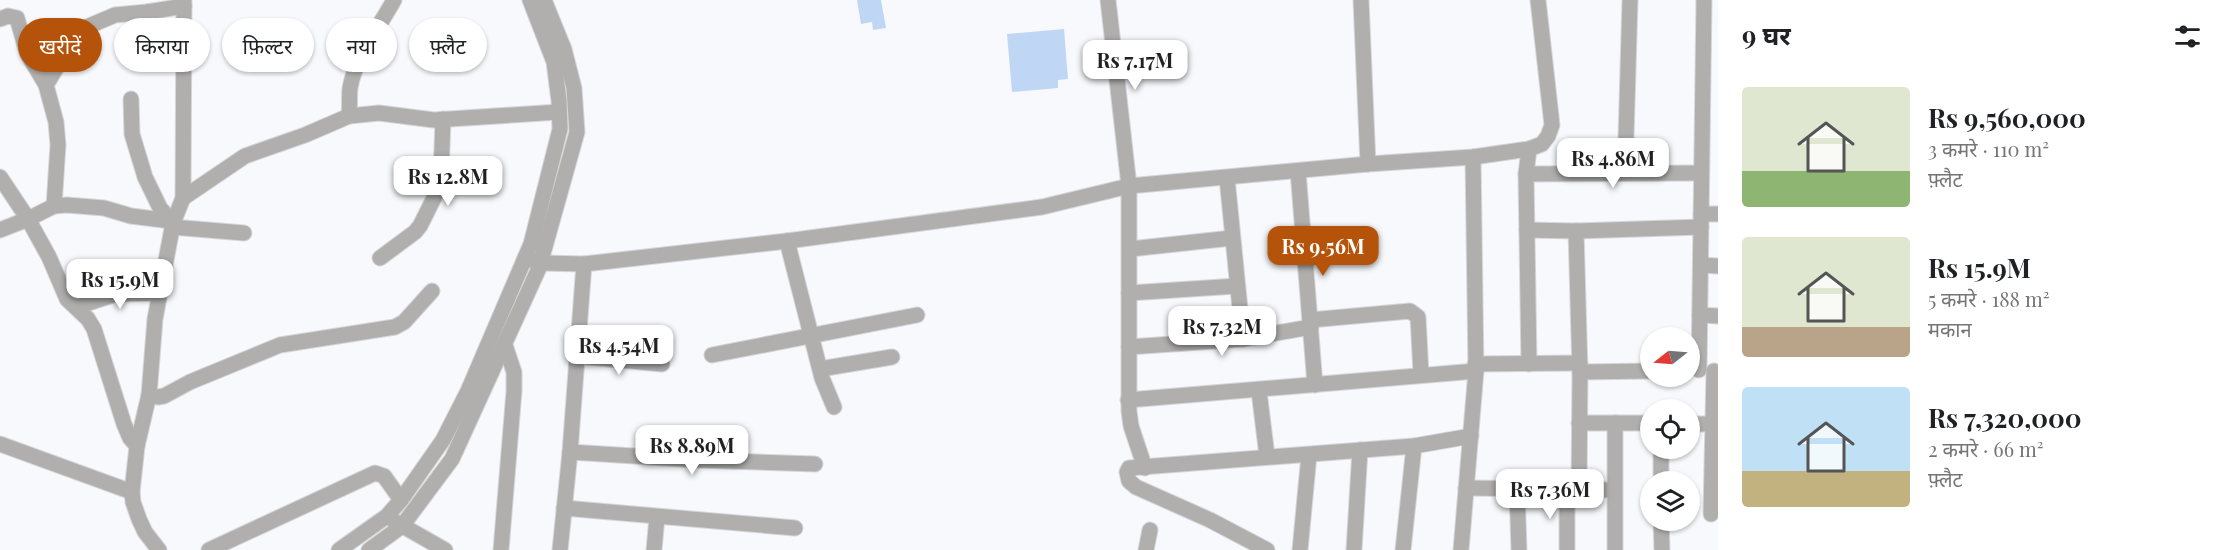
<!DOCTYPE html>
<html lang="hi">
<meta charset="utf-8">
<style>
body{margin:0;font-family:"Playfair Display","Noto Sans Devanagari",serif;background:#f6f6f6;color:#202124;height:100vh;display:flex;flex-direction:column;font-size:22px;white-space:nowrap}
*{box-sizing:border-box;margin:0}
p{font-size:20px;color:#757577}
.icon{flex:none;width:33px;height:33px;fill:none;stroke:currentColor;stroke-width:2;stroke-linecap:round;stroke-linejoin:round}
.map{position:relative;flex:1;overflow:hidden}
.details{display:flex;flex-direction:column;background:#fff;width:510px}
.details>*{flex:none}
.banner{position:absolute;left:18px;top:18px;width:570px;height:54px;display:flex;gap:12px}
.needle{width:39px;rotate:253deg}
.tools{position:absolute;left:1640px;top:327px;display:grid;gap:12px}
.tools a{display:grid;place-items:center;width:60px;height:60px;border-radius:50%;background:#fff;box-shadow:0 2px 4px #0004;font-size:30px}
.price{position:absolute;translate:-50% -51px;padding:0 14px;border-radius:12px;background:#fff;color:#222;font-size:20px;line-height:39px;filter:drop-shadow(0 2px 3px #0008)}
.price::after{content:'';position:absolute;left:50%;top:36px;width:18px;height:14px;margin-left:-9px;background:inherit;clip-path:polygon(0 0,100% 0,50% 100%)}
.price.selected{background:#b45309;color:#fff}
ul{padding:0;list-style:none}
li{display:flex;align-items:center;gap:18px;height:150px;padding:0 24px}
li span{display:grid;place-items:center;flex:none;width:168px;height:120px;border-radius:6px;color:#555}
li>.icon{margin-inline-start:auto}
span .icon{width:72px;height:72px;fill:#fffc;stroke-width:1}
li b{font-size:26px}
h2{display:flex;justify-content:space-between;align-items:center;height:72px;padding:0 24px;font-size:26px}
.pill{padding:0 21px;border-radius:27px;background:#fff;box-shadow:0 2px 4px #0004;font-size:21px;line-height:54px}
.pill.selected{background:#b45309;color:#fff}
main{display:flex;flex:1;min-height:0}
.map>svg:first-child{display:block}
</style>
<main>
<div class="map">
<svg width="1718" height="550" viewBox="0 0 1718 550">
<rect width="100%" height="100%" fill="#f7f9fc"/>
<g fill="#c0d6f5">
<polygon points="857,0 881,0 886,28 873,30 872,22 861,24"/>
<polygon points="1064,29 1068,79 1058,80 1058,88 1012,92 1007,34"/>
</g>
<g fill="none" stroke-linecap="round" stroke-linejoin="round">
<g stroke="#d4d6d9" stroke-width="17">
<g id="minor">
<polyline points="1108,0 1129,186 1129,411 1131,426 1145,468"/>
<polyline points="1361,0 1368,164"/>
<polyline points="0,19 8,16 17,18 27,53 46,85"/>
<polyline points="145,62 147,12"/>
<polyline points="131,99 132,134 145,177 160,208 173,223"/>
<path d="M349,116C350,107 349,97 350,88C356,55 379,28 394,0"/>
<polyline points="1298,171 1315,385"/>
<polyline points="1625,173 1630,0"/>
<polyline points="1526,174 1700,173"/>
<polyline points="0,177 28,219 49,257 67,299 88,319 94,329 124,424 130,438 137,446"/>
<polyline points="1227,178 1243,339"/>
<polyline points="183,198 245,156 305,135 349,116 379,113 434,120 559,112"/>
<polyline points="54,206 58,145 56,122 46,85 75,37 89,26 115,15 147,12 184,6"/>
<polyline points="1701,214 1718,214"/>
<polyline points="172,227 244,233"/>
<polyline points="0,230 28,219 54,206 67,205 104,208 131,216 171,221"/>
<polyline points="1527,230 1576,231 1701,227"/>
<polyline points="1576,231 1580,372 1579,489"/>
<polyline points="787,241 822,378 834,407"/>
<polyline points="1130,249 1232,238"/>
<polyline points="380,258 415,232 420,226 434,198 441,176 443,119"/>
<polyline points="525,258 541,263 584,264 787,241 1042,207 1129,186 1368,164 1473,157 1529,149 1542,144 1548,136 1552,125 1538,0"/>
<polyline points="1701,265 1718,266"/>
<polyline points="1129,293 1237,286"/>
<polyline points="77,307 116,294 160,293"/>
<polyline points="1700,315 1718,316"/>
<polyline points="1310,320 1410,311 1418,317 1421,374"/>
<polyline points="1129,347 1243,339 1311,327"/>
<polyline points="712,355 917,315"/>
<polyline points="578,356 662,364"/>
<polyline points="1475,364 1580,363"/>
<polyline points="1529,364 1526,174 1529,149"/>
<polyline points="820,369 892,357"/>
<polyline points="1699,370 1704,0"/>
<polyline points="1580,372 1650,371"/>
<polyline points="1259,391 1267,456"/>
<polyline points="149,395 158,397 164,396 190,382 280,345 395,327 404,322 432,291"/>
<polyline points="1128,400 1476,371"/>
<polyline points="1579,423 1650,423"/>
<polyline points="1615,423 1615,550"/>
<polyline points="1689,424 1718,424"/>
<polyline points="0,444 132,492"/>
<polyline points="1661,448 1661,482"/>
<polyline points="570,452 698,460 815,464"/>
<polyline points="1466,488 1614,490"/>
<polyline points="1517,488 1519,550"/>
<polyline points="1567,489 1567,550"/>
<polyline points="564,508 795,528"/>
<polyline points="1711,514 1714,371"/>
<polyline points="1661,520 1662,550"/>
<polyline points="394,521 445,550"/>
<polyline points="159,550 145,532 139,519 133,502 132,492 137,446 149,395 155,319 173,223 183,198 184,0"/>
<polyline points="209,550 375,473 384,476 401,500"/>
<polyline points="339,550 387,516 401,500 443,440 468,391 531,244 560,129 559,101 554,62 530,0"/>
<polyline points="369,550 402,526 452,459 539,268 577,132 574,88 564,49 544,0"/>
<polyline points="501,550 514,391 514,372 505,345"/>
<polyline points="560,550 570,452 584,264"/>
<polyline points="654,550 657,517"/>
<polyline points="1146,550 1150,530"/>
<polyline points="1267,550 1210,520 1136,487 1129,481 1127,472 1129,468 1414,446 1471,436"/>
<polyline points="1300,550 1309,455"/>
<polyline points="1354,550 1360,450"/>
<polyline points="1403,550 1414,446"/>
<polyline points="1461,550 1476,371 1473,157"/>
</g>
</g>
<use href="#minor" stroke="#b0afae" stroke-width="15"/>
</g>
</svg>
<div class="tools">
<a><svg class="needle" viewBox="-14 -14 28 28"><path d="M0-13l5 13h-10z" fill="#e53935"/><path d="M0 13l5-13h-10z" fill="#757577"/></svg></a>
<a><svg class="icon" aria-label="locate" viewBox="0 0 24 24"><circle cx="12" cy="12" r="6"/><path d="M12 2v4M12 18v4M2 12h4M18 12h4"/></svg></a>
<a><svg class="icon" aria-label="layers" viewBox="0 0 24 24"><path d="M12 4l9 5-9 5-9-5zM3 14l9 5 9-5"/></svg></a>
</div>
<b class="price" style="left:1135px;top:91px">Rs 7.17M</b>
<b class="price" style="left:1613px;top:189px">Rs 4.86M</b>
<b class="price" style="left:448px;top:207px">Rs 12.8M</b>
<b class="price selected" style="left:1323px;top:277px">Rs 9.56M</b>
<b class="price" style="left:120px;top:310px">Rs 15.9M</b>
<b class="price" style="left:1222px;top:357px">Rs 7.32M</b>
<b class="price" style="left:619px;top:376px">Rs 4.54M</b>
<b class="price" style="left:692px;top:476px">Rs 8.89M</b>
<b class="price" style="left:1550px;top:520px">Rs 7.36M</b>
<div class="banner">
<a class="pill selected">खरीदें</a>
<a class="pill">किराया</a>
<a class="pill">फ़िल्टर</a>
<a class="pill">नया</a>
<a class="pill">फ़्लैट</a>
</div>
</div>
<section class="details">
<h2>9 घर<svg class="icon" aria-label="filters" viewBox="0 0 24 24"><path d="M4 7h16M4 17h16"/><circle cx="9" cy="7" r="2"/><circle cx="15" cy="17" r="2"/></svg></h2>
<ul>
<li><span style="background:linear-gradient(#dfe7d0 70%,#8fb573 0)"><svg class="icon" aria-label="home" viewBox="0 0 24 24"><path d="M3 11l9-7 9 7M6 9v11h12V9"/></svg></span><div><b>Rs 9,560,000</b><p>3 कमरे · 110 m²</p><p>फ़्लैट</p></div></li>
<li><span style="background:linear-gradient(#dfe7d0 75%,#b9a48a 0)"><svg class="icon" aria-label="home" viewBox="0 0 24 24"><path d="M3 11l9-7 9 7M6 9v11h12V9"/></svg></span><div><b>Rs 15.9M</b><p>5 कमरे · 188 m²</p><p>मकान</p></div></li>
<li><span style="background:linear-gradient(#bfe0f5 70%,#c2b280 0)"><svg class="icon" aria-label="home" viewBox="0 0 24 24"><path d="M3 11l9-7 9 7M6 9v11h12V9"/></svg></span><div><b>Rs 7,320,000</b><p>2 कमरे · 66 m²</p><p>फ़्लैट</p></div></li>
</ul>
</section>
</main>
